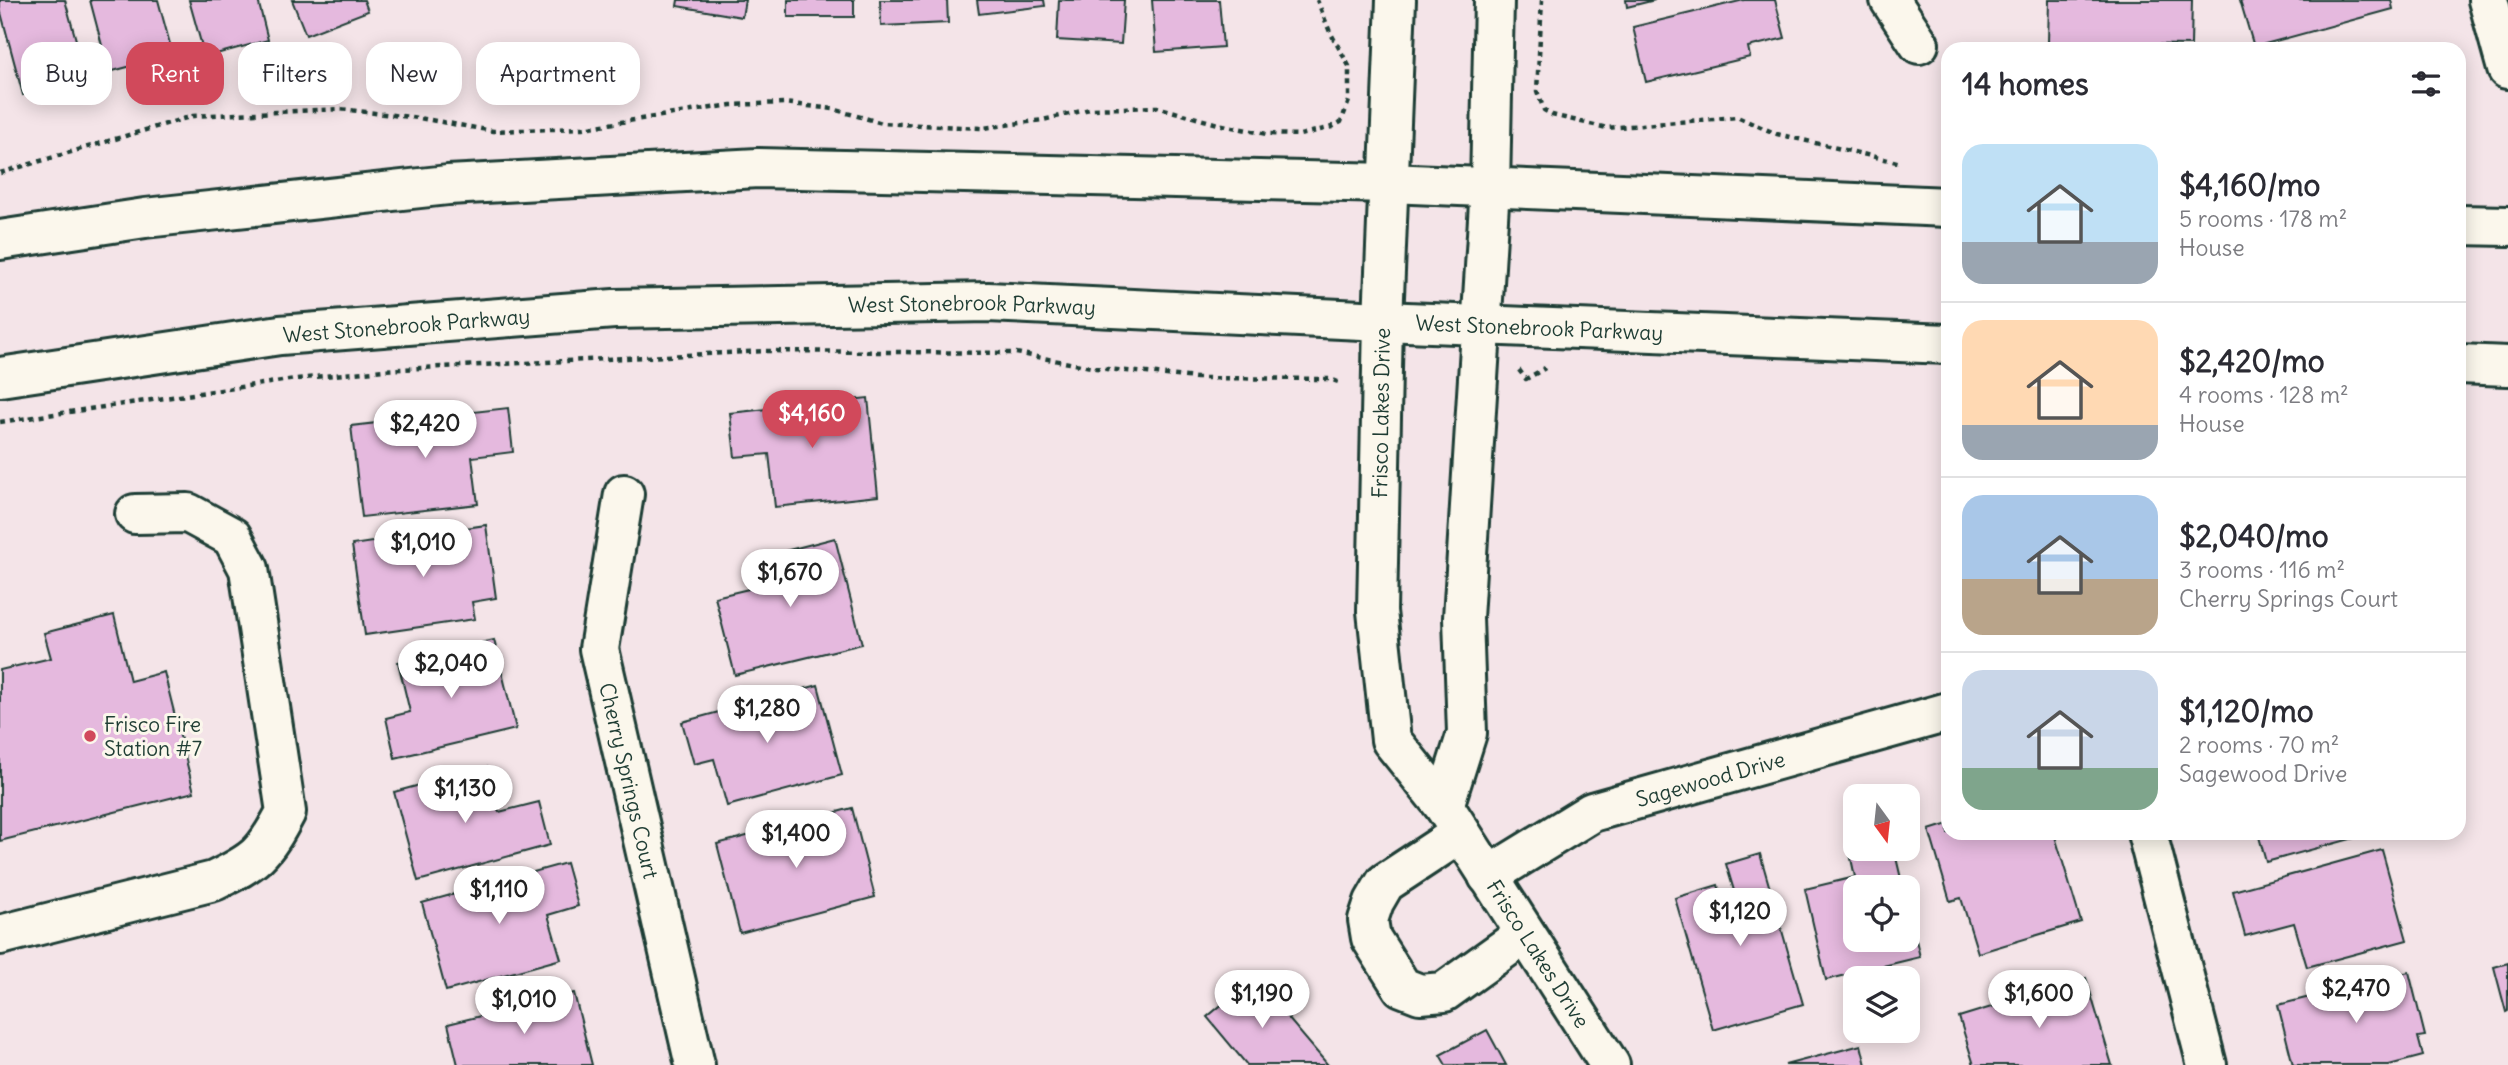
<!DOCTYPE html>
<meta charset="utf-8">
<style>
body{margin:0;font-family:Delius,sans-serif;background:#f2f2f3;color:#2b2b33;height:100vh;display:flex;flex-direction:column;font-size:26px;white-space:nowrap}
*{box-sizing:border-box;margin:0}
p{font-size:23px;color:#7c7c81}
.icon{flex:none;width:38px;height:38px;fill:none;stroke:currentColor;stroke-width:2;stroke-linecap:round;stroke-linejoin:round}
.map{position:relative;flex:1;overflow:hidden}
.details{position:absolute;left:1941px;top:42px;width:525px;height:798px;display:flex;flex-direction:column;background:#fff;border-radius:21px;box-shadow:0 4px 18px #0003}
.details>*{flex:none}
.hud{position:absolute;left:21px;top:42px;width:665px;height:63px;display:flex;gap:14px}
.needle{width:46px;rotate:165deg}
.tools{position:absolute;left:1843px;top:784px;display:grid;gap:14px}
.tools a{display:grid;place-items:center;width:77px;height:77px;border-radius:14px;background:#fff;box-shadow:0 4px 18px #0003;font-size:35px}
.price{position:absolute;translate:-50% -60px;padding:0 16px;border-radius:24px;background:#fff;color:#222;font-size:23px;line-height:46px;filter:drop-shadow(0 2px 4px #0008)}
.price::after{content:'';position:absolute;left:50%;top:42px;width:21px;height:16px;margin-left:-10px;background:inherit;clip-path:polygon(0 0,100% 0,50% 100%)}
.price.active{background:#d1495b;color:#fff}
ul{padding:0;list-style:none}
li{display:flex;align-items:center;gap:21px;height:175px;padding:0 21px}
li+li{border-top:2px solid #e1e1e2}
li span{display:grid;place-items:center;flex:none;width:196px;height:140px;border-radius:21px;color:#555}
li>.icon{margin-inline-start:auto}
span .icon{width:84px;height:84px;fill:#fffc;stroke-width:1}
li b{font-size:30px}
h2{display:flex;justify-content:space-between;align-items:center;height:84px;padding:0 21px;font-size:30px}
.chip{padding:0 24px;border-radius:21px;background:#fff;box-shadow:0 4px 18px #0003;font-size:24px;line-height:63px}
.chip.active{background:#d1495b;color:#fff}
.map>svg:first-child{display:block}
</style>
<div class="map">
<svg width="2508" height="1065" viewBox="0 0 2508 1065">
<rect width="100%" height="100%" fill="#f4e4e8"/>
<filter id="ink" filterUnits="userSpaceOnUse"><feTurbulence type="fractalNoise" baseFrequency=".0143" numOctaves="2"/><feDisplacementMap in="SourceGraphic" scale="14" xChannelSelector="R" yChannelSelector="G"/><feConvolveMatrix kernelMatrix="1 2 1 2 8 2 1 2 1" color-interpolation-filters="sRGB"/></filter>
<g filter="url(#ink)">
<g fill="#e5b9de" stroke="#1f3d34" stroke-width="2">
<polygon points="0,0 65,0 90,91 56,100 53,87 23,95 0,9"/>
<polygon points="90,0 158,0 173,55 109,72"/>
<polygon points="189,0 258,0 268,40 205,57"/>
<polygon points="292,0 364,0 368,11 306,35"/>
<polygon points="678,0 745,0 742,17 677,6"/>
<rect x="788" y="0" width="66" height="17"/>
<polygon points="880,0 947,0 948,23 881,26"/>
<polygon points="977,0 1044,0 1045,6 979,14"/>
<polygon points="1059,0 1124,0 1121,44 1057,40"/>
<polygon points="1152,0 1219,0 1223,47 1156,52"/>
<polygon points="1626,0 1655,0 1627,7"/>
<polygon points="1744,0 1775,0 1785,38 1748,47 1750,57 1646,82 1633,27"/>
<polygon points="2049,0 2192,0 2191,45 2048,43"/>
<polygon points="2240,0 2391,0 2393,9 2254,47"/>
<polygon points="868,398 878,496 775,507 769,454 735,457 730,413"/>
<polygon points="508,408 513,452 472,457 478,504 362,517 351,426"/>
<polygon points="486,525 496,598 472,602 475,619 365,635 352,545"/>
<polygon points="835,538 862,644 735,675 715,597 757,587 750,560"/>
<polygon points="114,615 130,681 164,672 194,792 0,841 0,670 51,658 44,633"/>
<polygon points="494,640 516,729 395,758 386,718 410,712 398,662"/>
<polygon points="818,685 842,775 727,806 714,759 694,764 682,722"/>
<polygon points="487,767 499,812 539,802 550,845 418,881 394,792"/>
<polygon points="852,808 875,897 740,933 717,844"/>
<polygon points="1948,824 1948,833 2054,833 2081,922 1978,953 1961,898 1950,901 1929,830"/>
<polygon points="1855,833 1855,849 1894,849 1903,887 1855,887 1855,940 1908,940 1908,906 1920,957 1826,980 1805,889 1855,877 1846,835"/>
<polygon points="2258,833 2369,833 2369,834 2266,862"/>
<polygon points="2382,850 2407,940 2307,967 2294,923 2245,936 2233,891"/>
<polygon points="1760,854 1803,1004 1713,1030 1675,898 1718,885 1725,907 1738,904 1726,864"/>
<polygon points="566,863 578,906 548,915 561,959 446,991 422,903"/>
<polygon points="2508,963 2508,1011 2506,1012 2494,967"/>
<polygon points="2409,972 2425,1036 2418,1037 2423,1056 2389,1065 2293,1065 2278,1005"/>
<polygon points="1254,978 1328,1065 1247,1065 1207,1017"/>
<polygon points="2086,978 2112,1065 1974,1065 1959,1017"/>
<polygon points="574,993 592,1065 458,1065 448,1024"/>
<polygon points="1487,1030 1506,1065 1446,1065 1440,1055"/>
<polygon points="1861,1045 1866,1065 1785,1065"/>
</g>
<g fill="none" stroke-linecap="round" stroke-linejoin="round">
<g stroke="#1f3d34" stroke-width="44">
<g id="minor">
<path id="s1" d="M1396,0L1383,321L1377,611L1391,740L1444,806L1610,1065"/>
<polyline points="1890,0 1919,44"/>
<polyline points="2488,0 2507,69"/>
<polyline points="2459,225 2508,226"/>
<polyline points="0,240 145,218 448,185 758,168 1389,183 1948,207"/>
<polyline points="2459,364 2508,366"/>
<path id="s2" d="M0,377L280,335L614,309L988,302L1383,321L1948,344"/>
<path id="s3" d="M624,494L599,649L695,1065"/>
<polyline points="1444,806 1467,733 1463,618 1490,187 1494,0"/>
<polyline points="1461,833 1385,883 1374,902 1368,920 1371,938 1402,987 1420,994 1444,992 1525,934"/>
<polyline points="2147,833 2207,1065"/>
<path id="s4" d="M1488,876L1592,812L1948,712"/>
<path d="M0,935L214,881C256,861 264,854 286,812L249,569L232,537L188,513L135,514"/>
</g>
</g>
<g stroke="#1f3d34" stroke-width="4.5" stroke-dasharray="5 5" stroke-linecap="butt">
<polyline points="1542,0 1537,91 1544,110 1552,115 1607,128 1737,117 1777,134 1901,163"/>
<polyline points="0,173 193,116 340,109 419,118 493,131 583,128 731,105 784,103 833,109 882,123 983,128 1043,120 1090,109 1157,107 1218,124 1267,134 1300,135 1332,127 1341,122 1349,101 1349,66 1330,32 1317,0"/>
<polyline points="1519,370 1526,379 1545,368"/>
<polyline points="0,422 296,379 383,370 765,351 1016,353 1096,368 1196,378 1330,379 1338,382"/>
</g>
<use href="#minor" stroke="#fbf7ec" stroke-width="38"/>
</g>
</g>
<circle fill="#d1495b" stroke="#fbf7ec" stroke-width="2.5" cx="90" cy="736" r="7"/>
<g text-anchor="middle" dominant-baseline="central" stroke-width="6" stroke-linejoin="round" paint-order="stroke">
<g font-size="21" fill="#1f3d34" stroke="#fbf7ec">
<text stroke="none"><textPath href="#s2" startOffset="976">West Stonebrook Parkway</textPath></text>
<text stroke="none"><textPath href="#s2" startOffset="410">West Stonebrook Parkway</textPath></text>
<text stroke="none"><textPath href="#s2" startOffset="1544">West Stonebrook Parkway</textPath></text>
<text transform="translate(1381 413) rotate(-89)">Frisco Lakes Drive</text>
<text stroke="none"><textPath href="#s4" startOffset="245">Sagewood Drive</textPath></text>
<text stroke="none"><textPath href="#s3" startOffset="292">Cherry Springs Court</textPath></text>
<text stroke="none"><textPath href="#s1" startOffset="1001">Frisco Lakes Drive</textPath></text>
</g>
<g font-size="21" fill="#1f3d34" stroke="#fbf7ec" text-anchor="start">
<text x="104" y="724">Frisco Fire<tspan x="104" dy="24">Station #7</tspan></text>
</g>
</g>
</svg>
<div class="tools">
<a><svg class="needle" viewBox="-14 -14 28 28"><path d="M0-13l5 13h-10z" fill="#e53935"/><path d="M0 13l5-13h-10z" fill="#7c7c81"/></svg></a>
<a><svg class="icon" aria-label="locate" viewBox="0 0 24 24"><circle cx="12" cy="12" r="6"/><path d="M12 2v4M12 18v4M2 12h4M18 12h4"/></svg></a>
<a><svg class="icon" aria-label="layers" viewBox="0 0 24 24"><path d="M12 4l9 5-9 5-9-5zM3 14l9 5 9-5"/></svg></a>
</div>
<b class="price active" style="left:812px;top:450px">$4,160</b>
<b class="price" style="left:425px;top:460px">$2,420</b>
<b class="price" style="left:423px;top:579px">$1,010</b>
<b class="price" style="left:790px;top:609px">$1,670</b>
<b class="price" style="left:451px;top:700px">$2,040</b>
<b class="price" style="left:767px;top:745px">$1,280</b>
<b class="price" style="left:465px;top:825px">$1,130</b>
<b class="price" style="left:796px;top:870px">$1,400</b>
<b class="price" style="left:499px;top:926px">$1,110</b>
<b class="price" style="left:1740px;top:948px">$1,120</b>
<b class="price" style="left:2356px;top:1025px">$2,470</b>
<b class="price" style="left:1262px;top:1030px">$1,190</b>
<b class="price" style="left:2039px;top:1030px">$1,600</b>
<b class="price" style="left:524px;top:1036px">$1,010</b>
<div class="hud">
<a class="chip">Buy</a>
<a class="chip active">Rent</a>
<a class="chip">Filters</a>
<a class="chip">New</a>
<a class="chip">Apartment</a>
</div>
<section class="details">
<h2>14 homes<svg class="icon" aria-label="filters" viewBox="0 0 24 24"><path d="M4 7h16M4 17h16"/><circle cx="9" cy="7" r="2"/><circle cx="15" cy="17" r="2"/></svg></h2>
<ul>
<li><span style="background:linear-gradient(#bfe0f5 70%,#9aa5b1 0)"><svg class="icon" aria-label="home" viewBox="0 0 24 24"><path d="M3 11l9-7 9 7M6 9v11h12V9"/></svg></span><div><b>$4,160/mo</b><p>5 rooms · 178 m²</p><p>House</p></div></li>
<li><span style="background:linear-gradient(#ffd9b3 75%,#9aa5b1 0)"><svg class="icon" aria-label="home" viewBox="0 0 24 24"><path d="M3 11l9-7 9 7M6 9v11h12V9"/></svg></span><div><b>$2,420/mo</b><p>4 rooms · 128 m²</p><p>House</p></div></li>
<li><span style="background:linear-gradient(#a9c7e8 60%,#b9a48a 0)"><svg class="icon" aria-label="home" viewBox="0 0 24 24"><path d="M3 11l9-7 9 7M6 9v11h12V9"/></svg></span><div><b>$2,040/mo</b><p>3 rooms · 116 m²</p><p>Cherry Springs Court</p></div></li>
<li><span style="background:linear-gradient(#c9d6e8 70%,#7fa58c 0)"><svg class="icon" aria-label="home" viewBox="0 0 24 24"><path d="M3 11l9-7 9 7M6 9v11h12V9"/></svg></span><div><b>$1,120/mo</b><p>2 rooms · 70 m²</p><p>Sagewood Drive</p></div></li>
</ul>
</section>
</div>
